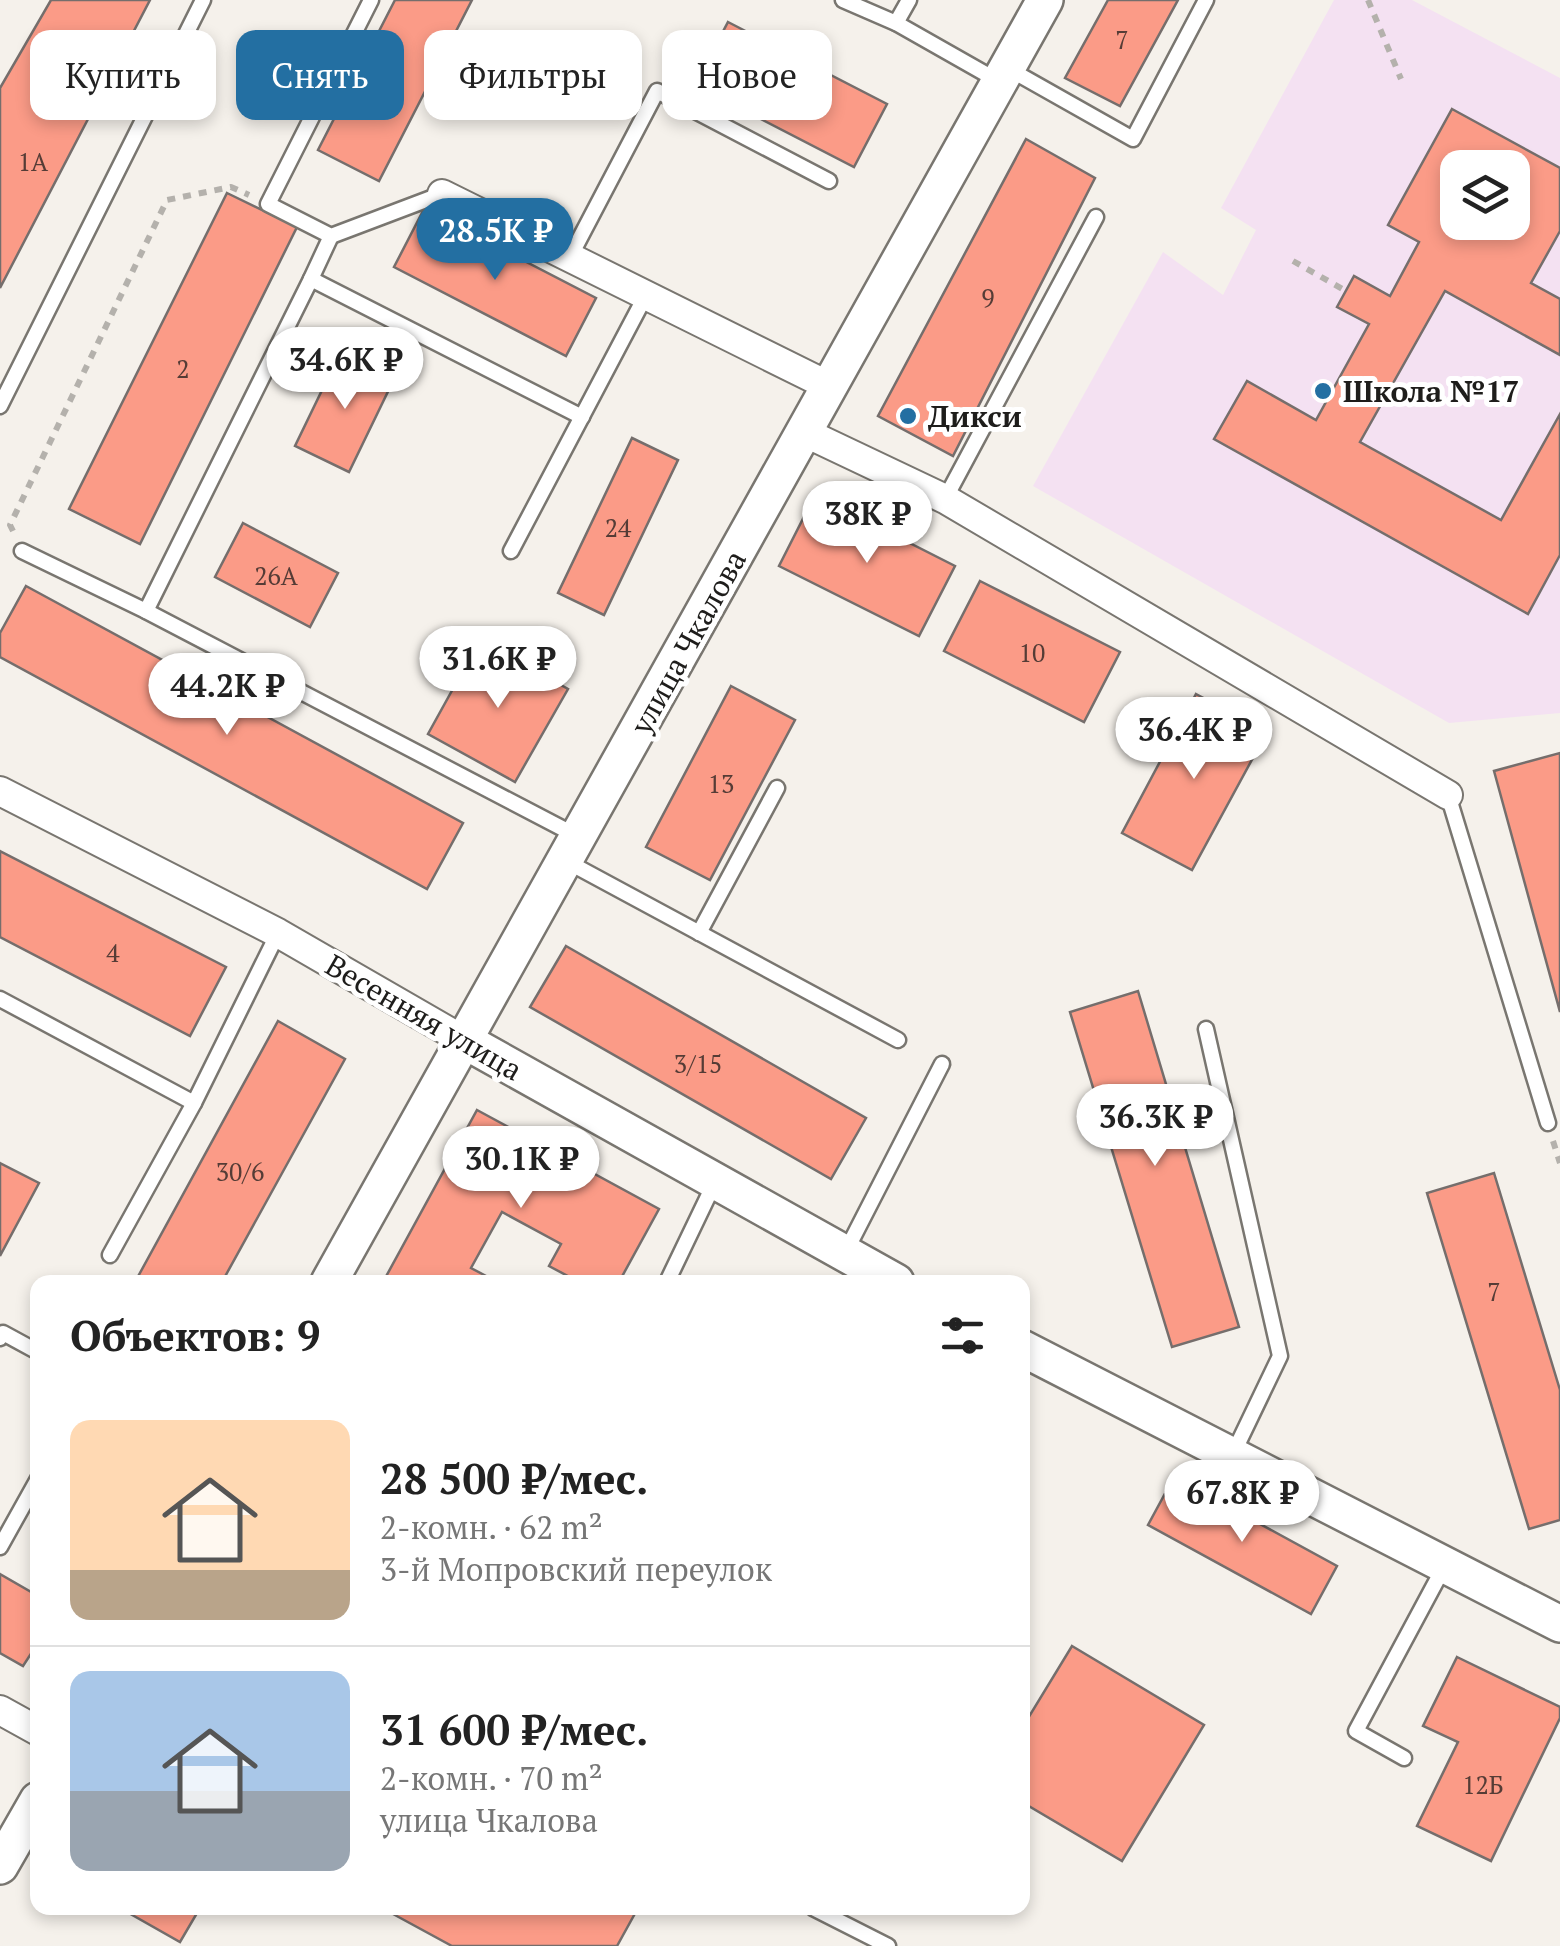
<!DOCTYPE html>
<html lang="ru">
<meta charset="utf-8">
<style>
body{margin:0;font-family:"PT Serif",serif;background:#f6f6f6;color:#222;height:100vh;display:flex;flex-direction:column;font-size:38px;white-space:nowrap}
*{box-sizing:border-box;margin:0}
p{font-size:32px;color:#767676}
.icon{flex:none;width:55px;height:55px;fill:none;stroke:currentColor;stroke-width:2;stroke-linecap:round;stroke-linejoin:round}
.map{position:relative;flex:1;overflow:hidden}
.panel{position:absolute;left:30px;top:1275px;width:1000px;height:640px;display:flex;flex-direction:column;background:#fff;border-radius:20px;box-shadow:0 5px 15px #0003}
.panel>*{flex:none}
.top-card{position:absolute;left:30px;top:30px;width:1000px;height:90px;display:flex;gap:20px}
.buttons{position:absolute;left:1440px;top:150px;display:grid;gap:20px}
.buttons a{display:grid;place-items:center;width:90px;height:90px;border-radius:20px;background:#fff;box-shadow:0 5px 15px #0003;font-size:50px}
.price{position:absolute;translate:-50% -85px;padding:0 22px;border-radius:35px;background:#fff;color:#222;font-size:32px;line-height:65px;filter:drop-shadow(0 2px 5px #0008)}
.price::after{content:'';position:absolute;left:50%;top:60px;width:30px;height:22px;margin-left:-15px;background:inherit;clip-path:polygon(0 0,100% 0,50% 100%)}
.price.selected{background:#236fa2;color:#fff}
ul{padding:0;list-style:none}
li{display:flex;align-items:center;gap:30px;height:250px;padding:0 40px}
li+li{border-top:2px solid #e0e0e0}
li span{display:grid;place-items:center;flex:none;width:280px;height:200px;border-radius:20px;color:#555}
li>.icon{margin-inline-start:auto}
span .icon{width:120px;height:120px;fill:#fffc;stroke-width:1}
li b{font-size:42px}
h2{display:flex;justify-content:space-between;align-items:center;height:120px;padding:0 40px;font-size:42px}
.chip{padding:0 35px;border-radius:20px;background:#fff;box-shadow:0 5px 15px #0003;font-size:35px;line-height:90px}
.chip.selected{background:#236fa2;color:#fff}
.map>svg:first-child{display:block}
</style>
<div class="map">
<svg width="1560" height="1946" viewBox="0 0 1560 1946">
<rect width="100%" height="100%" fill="#f5f1eb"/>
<path fill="#f4e1f2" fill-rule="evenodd" d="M1334,0H1412L1560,78V713L1449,723L1033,486L1163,252L1223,295L1256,230L1221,208ZM1458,168H1512V222H1458Z"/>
<g fill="#fb9b87" stroke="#756e6c" stroke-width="2.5" fill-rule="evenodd">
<polygon points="51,0 150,0 0,288 0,88"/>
<polygon points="395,0 472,0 379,181 318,150"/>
<polygon points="1108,0 1178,0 1120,106 1065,78"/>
<polygon points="728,22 887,104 854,167 695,85"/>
<path d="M1452,109L1560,168V231L1531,283L1560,299V355L1445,291L1360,442L1501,520L1560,414V555L1528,614L1214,439L1247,381L1316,420L1369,324L1337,307L1354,276L1390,296L1419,242L1388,225ZM1458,168H1512V222H1458Z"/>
<polygon points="1026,139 1095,178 953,456 878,416"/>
<polygon points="227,193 297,227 140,544 69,509"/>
<polygon points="424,209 596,298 566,356 394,267"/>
<polygon points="341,351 395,377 349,472 295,446"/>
<polygon points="632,438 678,460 604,615 558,593"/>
<polygon points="815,495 955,566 919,636 779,566"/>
<polygon points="243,523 338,573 310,627 215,577"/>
<polygon points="980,581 1120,652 1084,722 944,651"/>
<polygon points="26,586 463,823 427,889 0,657 0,633"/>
<polygon points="480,640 568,689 515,782 428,734"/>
<polygon points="731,686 795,720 710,880 646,847"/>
<polygon points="1196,694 1267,732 1192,870 1122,833"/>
<polygon points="1560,753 1560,1012 1494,771"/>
<polygon points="0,851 226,967 190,1036 0,937"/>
<polygon points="566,946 866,1118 831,1179 530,1007"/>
<polygon points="1138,991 1239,1327 1172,1347 1070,1012"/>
<polygon points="278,1021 345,1059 222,1282 135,1282"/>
<polygon points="477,1110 659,1209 619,1282 579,1282 549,1266 561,1244 502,1212 471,1268 486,1276 483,1282 383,1282"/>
<polygon points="0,1163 39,1183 0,1256"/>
<polygon points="1494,1173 1560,1390 1560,1520 1529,1529 1427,1193"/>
<polygon points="1174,1477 1337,1566 1311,1614 1148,1525"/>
<polygon points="0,1574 38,1596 38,1643 23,1666 0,1653"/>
<polygon points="1072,1646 1204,1725 1122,1861 1022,1802 1022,1728"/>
<polygon points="1457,1657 1560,1707 1560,1718 1491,1861 1417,1826 1458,1742 1423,1726"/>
<polygon points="120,1908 200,1908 180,1942"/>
<polygon points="382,1908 638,1908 617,1946 452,1946"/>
</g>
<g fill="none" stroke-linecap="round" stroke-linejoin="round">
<g stroke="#797670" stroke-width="19">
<g id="service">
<polyline points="371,0 268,204 331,236 442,194"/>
<polyline points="843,0 896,23 1000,82"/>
<polyline points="896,23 909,0"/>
<polyline points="1009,69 1133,139 1206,0"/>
<polyline points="570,257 657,91 829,181"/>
<polyline points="311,279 331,236"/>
<polyline points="0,406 203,0"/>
<polyline points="945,499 1096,217"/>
<polyline points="22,551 146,611 577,836"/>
<polyline points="511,551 646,295"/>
<polyline points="146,611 311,279 582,417"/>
<polyline points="1448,795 1548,1123"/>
<polyline points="566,861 898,1040"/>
<polyline points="699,933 777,788"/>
<polyline points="0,999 194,1103"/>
<polyline points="1206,1029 1280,1356 1233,1454"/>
<polyline points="110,1255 194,1103 278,933"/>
<polyline points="844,1255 942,1064"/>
<polyline points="667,1282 714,1184"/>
<polyline points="0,1338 3,1333 38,1352"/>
<polyline points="0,1547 38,1479"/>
<polyline points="1404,1758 1356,1731 1445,1565"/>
<polyline points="813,1908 888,1946"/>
</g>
</g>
<g stroke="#797670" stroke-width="32">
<g id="minor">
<polyline points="442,194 831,387"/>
<polyline points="806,433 945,499 1448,795"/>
<polyline points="0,791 278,933 465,1041"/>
<polyline points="0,1710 38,1731"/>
</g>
</g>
<g stroke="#797670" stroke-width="40">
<g id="tertiary">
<polyline points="465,1041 896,1282"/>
<polyline points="329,1282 1045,0"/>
<polyline points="1022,1348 1560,1624"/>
<polyline points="0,1866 38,1800"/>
</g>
</g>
<g stroke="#b4b1ac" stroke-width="6" stroke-dasharray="8 8" stroke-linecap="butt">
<polyline points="1368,0 1401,79"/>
<polyline points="1293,261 1346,291"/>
<polyline points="13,531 10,525 167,200 231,187 249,195"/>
<polyline points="1553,1141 1560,1163"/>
</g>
<use href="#service" stroke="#fff" stroke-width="14"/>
<use href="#minor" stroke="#fff" stroke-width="28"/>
<use href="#tertiary" stroke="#fff" stroke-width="35"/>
</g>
<g fill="#236fa2" stroke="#fff" stroke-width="4">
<circle cx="1323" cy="391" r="10"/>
<circle cx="908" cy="416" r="10"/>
</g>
<g text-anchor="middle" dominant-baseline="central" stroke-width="10" stroke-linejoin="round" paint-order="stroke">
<g font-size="25" fill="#553c36">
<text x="1122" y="39">7</text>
<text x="33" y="161">1А</text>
<text x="988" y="297">9</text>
<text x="183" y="368">2</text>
<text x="618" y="527">24</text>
<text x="276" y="575">26А</text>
<text x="1032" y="652">10</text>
<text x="721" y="783">13</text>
<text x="113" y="952">4</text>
<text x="698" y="1063">3/15</text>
<text x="240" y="1171">30/6</text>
<text x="1494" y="1291">7</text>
<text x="1483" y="1784">12Б</text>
</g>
<g font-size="30" font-weight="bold" fill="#1e1d1b" stroke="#fff" text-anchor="start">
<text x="1343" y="391">Школа №17</text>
<text x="928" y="416">Дикси</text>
</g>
<g font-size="30" fill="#1e1d1b" stroke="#fff">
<text transform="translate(688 642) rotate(-61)">улица Чкалова</text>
<text transform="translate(424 1017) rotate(30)">Весенняя улица</text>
</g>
</g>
</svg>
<div class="buttons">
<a><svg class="icon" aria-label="layers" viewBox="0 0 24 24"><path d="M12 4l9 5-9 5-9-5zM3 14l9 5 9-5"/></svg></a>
</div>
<b class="price selected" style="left:495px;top:283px">28.5K ₽</b>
<b class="price" style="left:345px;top:412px">34.6K ₽</b>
<b class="price" style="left:867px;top:566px">38K ₽</b>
<b class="price" style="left:498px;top:711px">31.6K ₽</b>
<b class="price" style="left:227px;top:738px">44.2K ₽</b>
<b class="price" style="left:1194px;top:782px">36.4K ₽</b>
<b class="price" style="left:1155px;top:1169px">36.3K ₽</b>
<b class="price" style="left:521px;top:1211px">30.1K ₽</b>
<b class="price" style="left:1242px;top:1545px">67.8K ₽</b>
<div class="top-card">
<a class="chip">Купить</a>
<a class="chip selected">Снять</a>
<a class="chip">Фильтры</a>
<a class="chip">Новое</a>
</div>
<section class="panel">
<h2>Объектов: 9<svg class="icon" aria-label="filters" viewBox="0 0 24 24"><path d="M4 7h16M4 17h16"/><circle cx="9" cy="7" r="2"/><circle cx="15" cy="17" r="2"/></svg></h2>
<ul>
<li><span style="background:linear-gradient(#ffd9b3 75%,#b9a48a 0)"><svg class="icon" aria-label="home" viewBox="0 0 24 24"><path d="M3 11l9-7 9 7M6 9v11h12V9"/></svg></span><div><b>28 500 ₽/мес.</b><p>2-комн. · 62 m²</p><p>3-й Мопровский переулок</p></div></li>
<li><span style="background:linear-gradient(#a9c7e8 60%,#9aa5b1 0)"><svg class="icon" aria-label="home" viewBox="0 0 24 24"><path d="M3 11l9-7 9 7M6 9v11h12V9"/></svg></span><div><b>31 600 ₽/мес.</b><p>2-комн. · 70 m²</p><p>улица Чкалова</p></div></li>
</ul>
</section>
</div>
